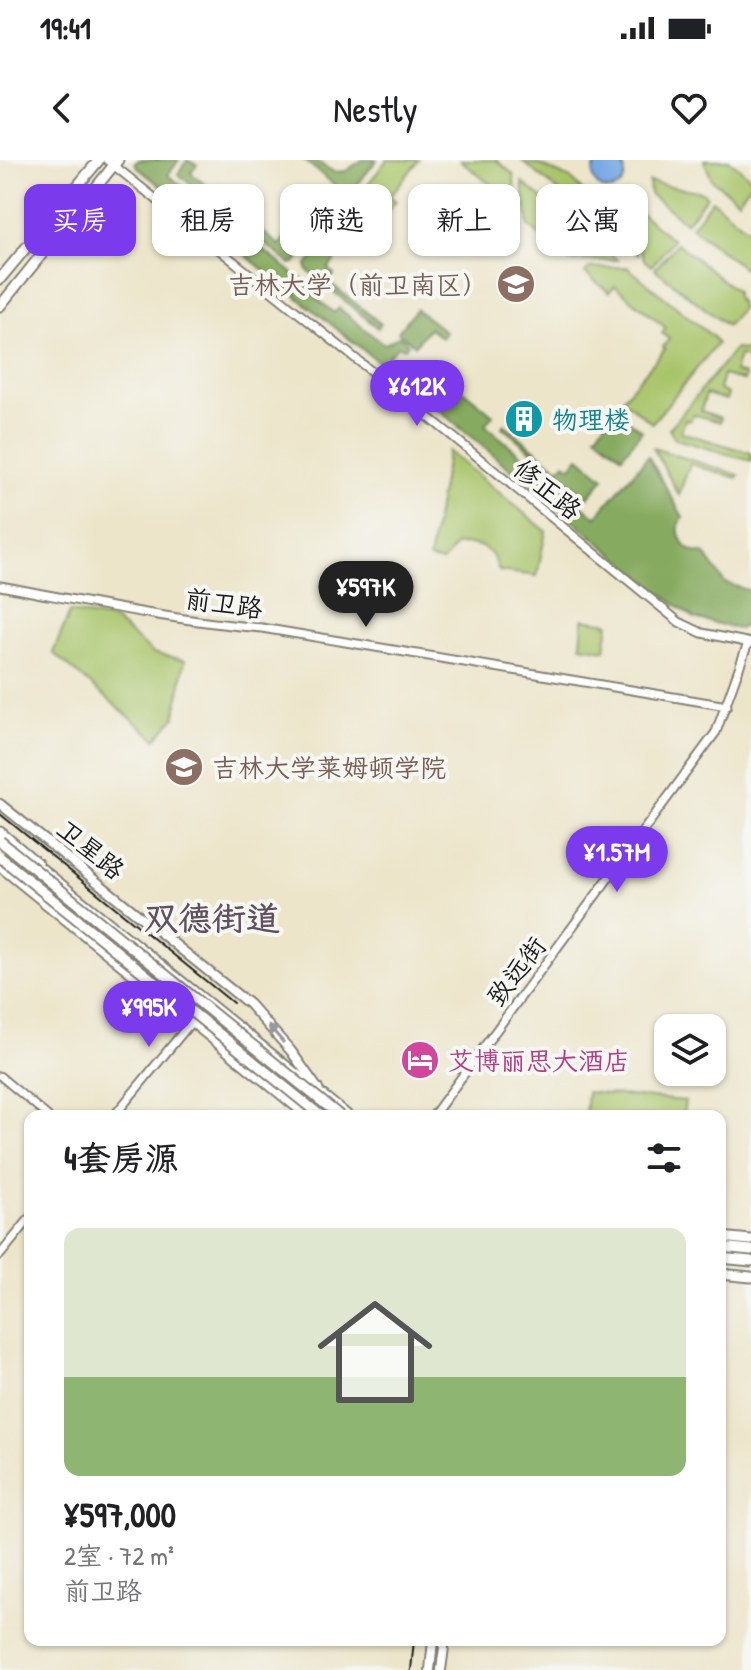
<!DOCTYPE html>
<html lang="zh">
<meta charset="utf-8">
<style>
body{margin:0;font-family:"Patrick Hand","LXGW WenKai TC",sans-serif;background:#f2f2f2;color:#202124;height:100vh;display:flex;flex-direction:column;font-size:30px;white-space:nowrap}
*{box-sizing:border-box;margin:0}
p{font-size:26px;color:#757577}
.icon{flex:none;width:44px;height:44px;fill:none;stroke:currentColor;stroke-width:2;stroke-linecap:round;stroke-linejoin:round}
.map{position:relative;flex:1;overflow:hidden}
.sheet{position:absolute;left:24px;top:950px;width:702px;height:536px;display:flex;flex-direction:column;background:#fff;border-radius:16px;box-shadow:0 2px 6px #0004}
.sheet>*{flex:none}
.guide{position:absolute;left:24px;top:24px;width:704px;height:72px;display:flex;gap:16px}
.controls{position:absolute;left:654px;top:854px;display:grid;gap:16px}
.controls a{display:grid;place-items:center;width:72px;height:72px;border-radius:16px;background:#fff;box-shadow:0 2px 6px #0004;font-size:40px}
.price{position:absolute;translate:-50% -68px;padding:0 18px;border-radius:28px;background:#7c3aed;color:#fff;font-size:26px;line-height:52px;filter:drop-shadow(0 2px 4px #0008)}
.price::after{content:'';position:absolute;left:50%;top:48px;width:24px;height:18px;margin-left:-12px;background:inherit;clip-path:polygon(0 0,100% 0,50% 100%)}
.price.current{background:#222;color:#fff}
ul{padding:0;list-style:none}
li{display:grid;align-content:center;gap:16px;height:424px;padding:0 40px}
li+li{border-top:2px solid #e0e0e0}
li span{display:grid;place-items:center;height:248px;border-radius:16px;color:#555}
li>.icon{margin-inline-start:auto}
span .icon{width:144px;height:144px;fill:#fffc;stroke-width:1}
li b{font-size:34px}
h2{display:flex;justify-content:space-between;align-items:center;height:96px;padding:0 40px;font-size:34px}
.pill{padding:0 28px;border-radius:16px;background:#fff;box-shadow:0 2px 6px #0004;font-size:28px;line-height:72px}
.pill.current{background:#7c3aed;color:#fff}
.status{display:flex;justify-content:space-between;align-items:center;height:56px;padding:0 40px;background:#fff;direction:ltr}
.status svg{height:22px;fill:currentColor}
header{display:flex;justify-content:space-between;align-items:center;height:104px;padding:0 40px;background:#fff;font-size:36px;font-weight:600}
.map>svg:first-child{display:block}
</style>
<div class="status"><b>19:41</b><svg viewBox="0 0 49 12"><path d="M0 12V9h3v3zM5 12V6h3v6zM10 12V3h3v9zM15 12V0h3v12zM26 1h20v11H26zM47 4h2v5h-2z"/></svg></div>
<header><svg class="icon" aria-label="back" viewBox="0 0 24 24"><path d="M15 5l-7 7 7 7"/></svg>Nestly<svg class="icon" aria-label="heart" viewBox="0 0 24 24"><path d="M12 20l-8-8c-3-5 5-10 8-4 3-6 11-1 8 4z"/></svg></header>
<div class="map">
<svg width="751" height="1510" viewBox="0 0 751 1510">
<rect width="100%" height="100%" fill="#f6f6f2"/>
<filter id="ink" filterUnits="userSpaceOnUse"><feTurbulence type="fractalNoise" baseFrequency=".0125" numOctaves="2"/><feDisplacementMap in="SourceGraphic" scale="16" xChannelSelector="R" yChannelSelector="G"/><feConvolveMatrix kernelMatrix="1 2 1 2 8 2 1 2 1" color-interpolation-filters="sRGB"/></filter>
<filter id="wash" filterUnits="userSpaceOnUse"><feTurbulence type="fractalNoise" baseFrequency=".006" numOctaves="4" result="noise"/><feDisplacementMap in="SourceGraphic" scale="32" xChannelSelector="R" yChannelSelector="G"/><feGaussianBlur stdDeviation="1.8" result="paint"/><feColorMatrix in="noise" values="0 0 0 0 0 0 0 0 0 0 0 0 0 0 0 0 0 1.4 0 .05"/><feComposite in="paint" operator="in"/></filter>
<g filter="url(#wash)">
<rect width="100%" height="100%" fill="#ece5ca"/>
<g fill="#a9c56b" stroke="#627044" stroke-width="2">
<polygon points="387,0 419,0 390,36 396,41 383,57 361,38 360,34"/>
<polygon points="460,0 496,0 513,14 519,55 491,36 496,29"/>
<polygon points="704,0 729,0 751,18 750,25 738,40 712,20"/>
<polygon points="523,2 540,5 573,20 586,35 577,46"/>
<polygon points="522,22 567,58 546,81 529,66"/>
<polygon points="649,22 702,32 707,36 686,63 650,34"/>
<polygon points="712,40 751,72 751,114 691,67"/>
<path d="M593,41C619,53 627,68 638,95L585,51Z"/>
<polygon points="637,50 673,80 652,106 645,101 625,51"/>
<polygon points="573,64 618,100 570,101 555,88"/>
<polygon points="677,83 736,131 736,137 742,147 727,166 655,109"/>
<polygon points="627,107 713,177 717,184 652,263 622,239 665,189 663,187 669,179 662,173 666,168 615,126 609,132 585,113 589,108"/>
<polygon points="735,189 751,191 751,199 739,196 734,212 745,215 744,221 723,215 719,230 728,234 726,240 706,234 701,251 721,258 720,262 693,254 690,261 685,259 681,272 751,293 751,301 675,279 669,269"/>
<polygon points="653,288 739,315 737,318 690,304 679,335"/>
<path d="M448,291L546,371L537,416L499,411C493,388 479,382 456,385L443,402L429,399Z"/>
<polygon points="70,452 114,460 153,493 185,500 175,557 156,579 53,493"/>
<polygon points="583,459 609,463 605,490 581,486"/>
<polygon points="587,932 685,941 683,956 585,956"/>
</g>
<g fill="#86aa5f" stroke="#51633e" stroke-width="2">
<polygon points="138,0 179,0 168,15 295,115 292,133 137,7 135,3"/>
<polygon points="187,0 197,5 191,13 279,85 303,56 310,60 316,53 329,61 295,103 290,104 178,14"/>
<polygon points="304,0 314,0 334,12 346,11 362,0 377,0 348,36"/>
<polygon points="358,43 379,60 370,72 364,67 354,77 340,65"/>
<polygon points="322,87 336,99 328,109 334,115 329,122 381,164 378,168 307,110 307,105"/>
<polygon points="298,116 317,130 313,135 334,153 339,148 378,180 385,184 399,176 408,184 405,188 398,186 389,195 387,209 296,136"/>
<polygon points="416,149 446,172 442,178 429,168 415,185 398,172"/>
<path d="M436,208L493,255L485,265L596,357L648,296L683,357C671,372 686,396 704,393L725,423L751,431V462L739,469L694,458L667,438L435,247L443,237V231L433,220Z"/>
<polygon points="610,248 614,248 642,271 622,296 596,275 606,262 602,258"/>
<polygon points="504,264 559,309 565,303 571,307 579,297 604,318 588,337 502,267"/>
</g>
<circle fill="#78a9e3" stroke="#4a6280" stroke-width="2" cx="609" cy="14" r="16"/>
</g>
<g filter="url(#ink)">
<g fill="none" stroke-linecap="round" stroke-linejoin="round">
<g stroke="#848073" stroke-width="10">
<polyline id="minor" points="0,916 48,956"/>
</g>
<g stroke="#848073" stroke-width="11">
<g id="tertiary">
<polyline points="107,0 446,271 679,462 702,473 751,483"/>
<path d="M0,426C87,442 174,461 262,468L727,546"/>
<polyline points="114,956 206,844"/>
<polyline points="433,956 716,572 748,483"/>
<polyline points="0,1095 30,1058"/>
</g>
</g>
<g stroke="#848073" stroke-width="12">
<g id="secondary">
<polyline points="0,644 249,844 291,891 318,929"/>
<polyline points="430,1510 433,1480"/>
<polyline points="441,1510 445,1480"/>
</g>
</g>
<g stroke="#848073" stroke-width="13">
<g id="primary">
<polyline points="0,119 99,0"/>
<polyline points="0,146 118,0"/>
<polyline points="0,672 38,704"/>
<polyline points="33,702 348,956"/>
<polyline points="0,706 308,956"/>
<polyline points="720,1077 751,1080"/>
<polyline points="720,1114 751,1117"/>
</g>
</g>
<g stroke="#848073" stroke-width="13">
<g id="trunk">
<polyline points="720,1087 751,1090"/>
<polyline points="720,1098 751,1101"/>
</g>
</g>
<use href="#minor" stroke="#fff" stroke-width="6"/>
<use href="#tertiary" stroke="#fff" stroke-width="7"/>
<use href="#secondary" stroke="#fff" stroke-width="8"/>
<use href="#primary" stroke="#fff" stroke-width="9"/>
<use href="#trunk" stroke="#fff" stroke-width="9"/>
<g stroke="#1c1c1c" stroke-width="2">
<polyline points="0,654 233,843"/>
<polyline points="411,1510 414,1480"/>
</g>
<g stroke="#848073" stroke-width="13" stroke-linecap="butt">
<g id="trunk-bridge">
<polyline points="0,681 340,956"/>
<polyline points="0,697 321,956"/>
</g>
</g>
<use href="#trunk-bridge" stroke="#fff" stroke-width="9"/>
</g>
<defs><path id="oneway-solid" d="M-6-.8H1V-3.2L6.5 0L1 3.2V.8H-6Z" transform="scale(2)"/></defs>
<use fill="#999" href="#oneway-solid" transform="translate(276 874) rotate(-131)"/>
</g>
<defs>
<g id="university-disc" transform="scale(2)"><circle r="9.5" fill="#8d6e63" stroke="#f6f6f2"/><path d="M0-5L7-2L0 1L-7-2ZM-4 1L0 2.5L4 1V4Q0 6-4 4Z" fill="#fff"/></g>
<g id="building-disc" transform="scale(2)"><circle r="9.5" fill="#0f9aa8" stroke="#f6f6f2"/><path d="M-4-6H4V6H1V3H-1V6H-4ZM-2.5-4.3h1.7v1.8h-1.7ZM.8-4.3h1.7v1.8H.8ZM-2.5-1h1.7V.8h-1.7ZM.8-1h1.7V.8H.8Z" fill="#fff"/></g>
<g id="hotel-disc" transform="scale(2)"><circle r="9.5" fill="#d1479c" stroke="#f6f6f2"/><path d="M-6-4.5h1.5V1H6V5H4.5V3h-9V5H-6ZM-4 0a1.8 1.8 0 1 1 3.6 0ZM.5 0V-2.5h3Q6-2.5 6 0Z" fill="#fff"/></g>
</defs>
<g fill-rule="evenodd">
<use href="#university-disc" x="516" y="124"/>
<use href="#building-disc" x="524" y="259"/>
<use href="#university-disc" x="184" y="607"/>
<use href="#hotel-disc" x="420" y="900"/>
</g>
<g text-anchor="middle" dominant-baseline="central" stroke-width="8" stroke-linejoin="round" paint-order="stroke">
<g font-size="26" fill="#785e54" stroke="#f6f6f2" text-anchor="end">
<text x="488" y="124">吉林大学（前卫南区）</text>
<text x="212" y="607" text-anchor="start">吉林大学莱姆顿学院</text>
</g>
<g font-size="26" fill="#0d838f" stroke="#f6f6f2" text-anchor="start">
<text x="552" y="259">物理楼</text>
</g>
<g font-size="26" fill="#1c1c1c" stroke="#f6f6f2">
<text transform="translate(548 329) rotate(39)">修正路</text>
<text transform="translate(224 443) rotate(8)">前卫路</text>
<text transform="translate(91 689) rotate(39)">卫星路</text>
<text transform="translate(516 811) rotate(-53)">致远街</text>
</g>
<g font-size="26" fill="#b23c85" stroke="#f6f6f2" text-anchor="start">
<text x="448" y="900">艾博丽思大酒店</text>
</g>
<g font-size="34" font-weight="bold" fill="#60515e" stroke="#f6f6f2">
<text x="212" y="758">双德街道</text>
</g>
</g>
</svg>
<div class="controls">
<a><svg class="icon" aria-label="layers" viewBox="0 0 24 24"><path d="M12 4l9 5-9 5-9-5zM3 14l9 5 9-5"/></svg></a>
</div>
<b class="price" style="left:417px;top:268px">¥612K</b>
<b class="price current" style="left:366px;top:469px">¥597K</b>
<b class="price" style="left:617px;top:734px">¥1.57M</b>
<b class="price" style="left:149px;top:889px">¥995K</b>
<div class="guide">
<a class="pill current">买房</a>
<a class="pill">租房</a>
<a class="pill">筛选</a>
<a class="pill">新上</a>
<a class="pill">公寓</a>
</div>
<section class="sheet">
<h2>4套房源<svg class="icon" aria-label="filters" viewBox="0 0 24 24"><path d="M4 7h16M4 17h16"/><circle cx="9" cy="7" r="2"/><circle cx="15" cy="17" r="2"/></svg></h2>
<ul>
<li><span style="background:linear-gradient(#dfe7d0 60%,#8fb573 0)"><svg class="icon" aria-label="home" viewBox="0 0 24 24"><path d="M3 11l9-7 9 7M6 9v11h12V9"/></svg></span><div><b>¥597,000</b><p>2室 · 72 m²</p><p>前卫路</p></div></li>
</ul>
</section>
</div>
